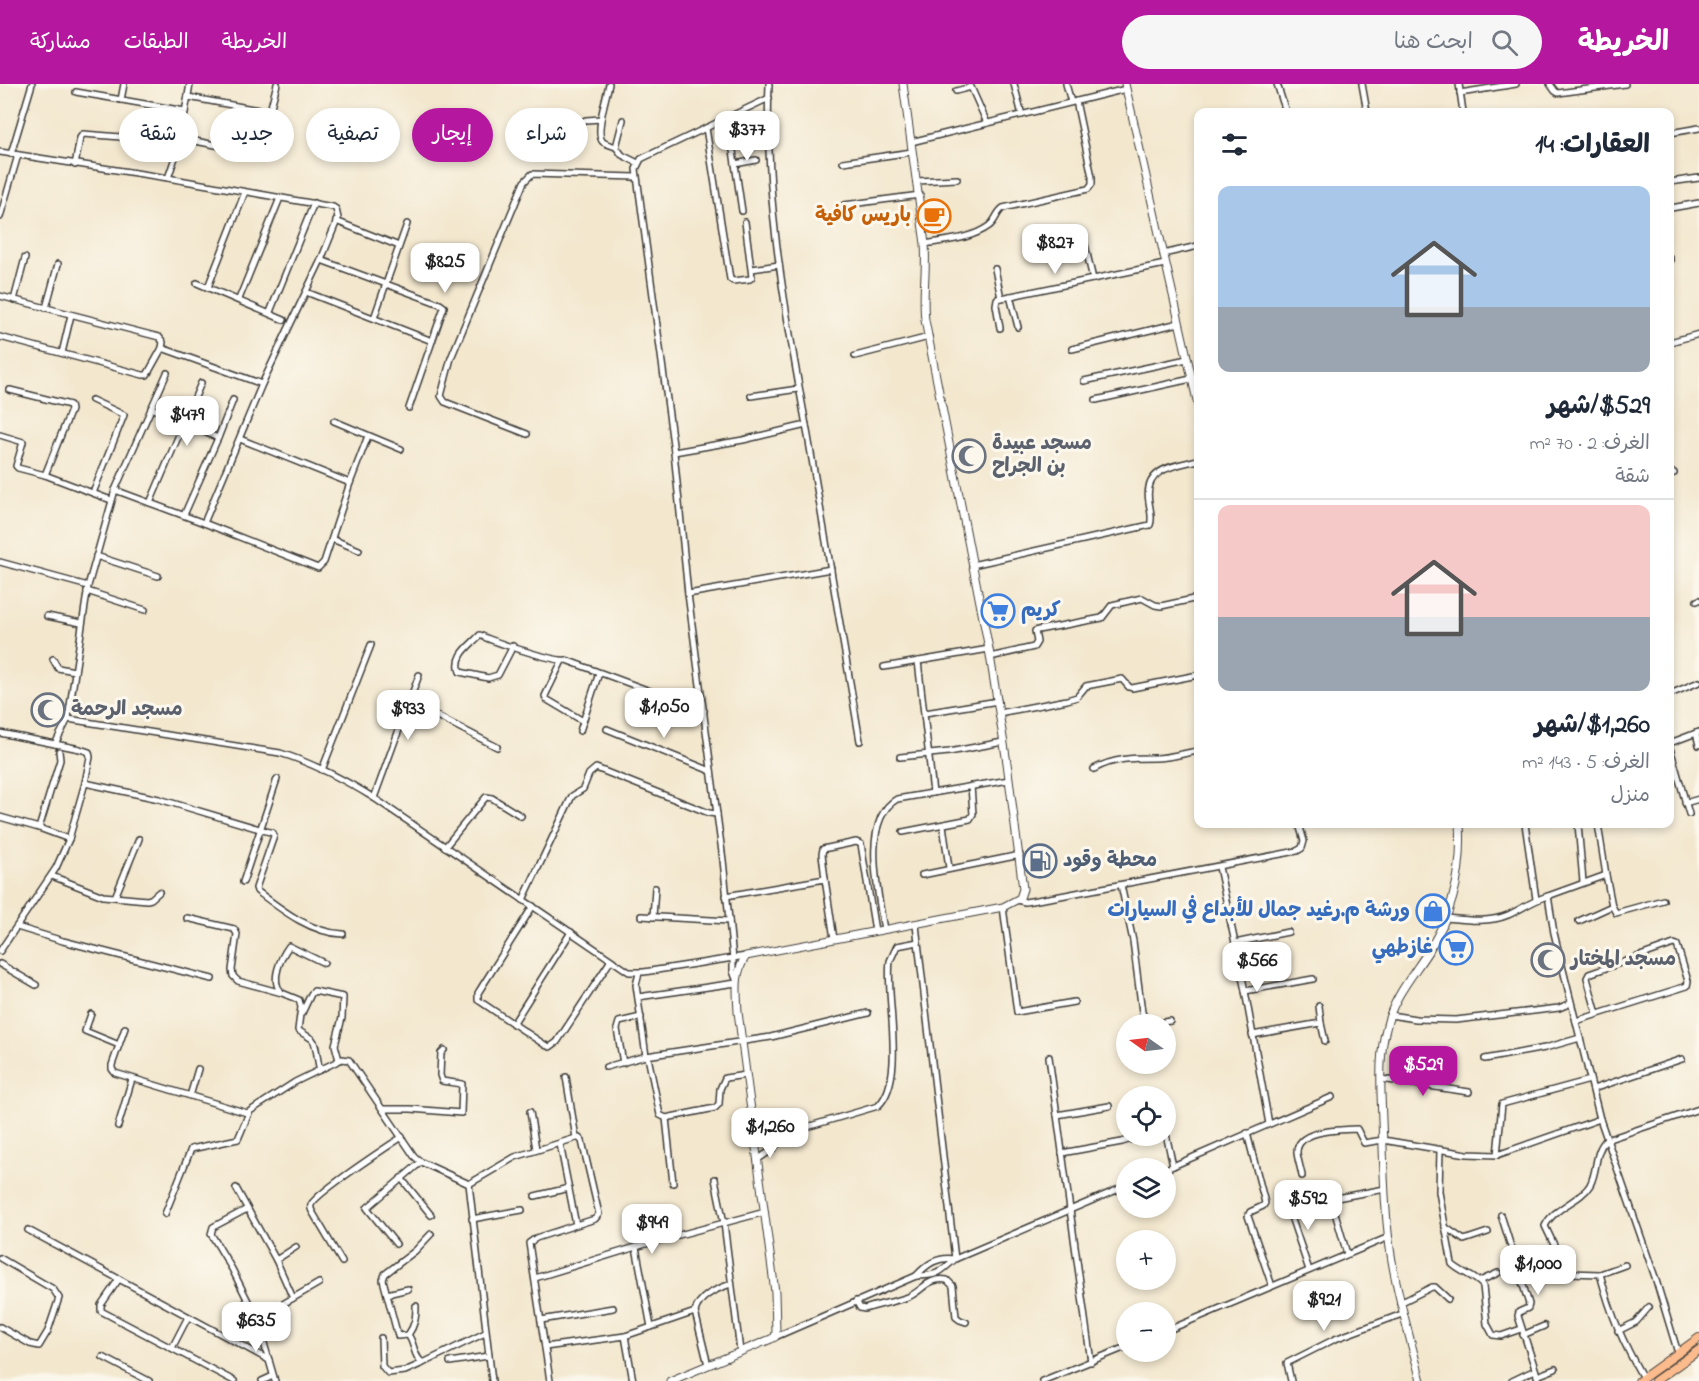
<!DOCTYPE html>
<html lang="ar">
<meta charset="utf-8">
<style>
body{margin:0;font-family:"Indie Flower","Playpen Sans Arabic",sans-serif;background:#f6f6f7;color:#1f2937;direction:rtl;height:100vh;display:flex;flex-direction:column;font-size:22px;white-space:nowrap}
*{box-sizing:border-box;margin:0}
p{font-size:20px;color:#747a83}
.icon{flex:none;width:33px;height:33px;fill:none;stroke:currentColor;stroke-width:2;stroke-linecap:round;stroke-linejoin:round}
.map{position:relative;flex:1;overflow:hidden;direction:ltr}
.details{position:absolute;left:1194px;top:24px;width:480px;height:720px;display:flex;flex-direction:column;background:#fff;border-radius:12px;box-shadow:0 3px 9px #0003;direction:rtl}
.details>*{flex:none}
.guide{position:absolute;left:18px;top:24px;width:570px;height:54px;direction:rtl;display:flex;gap:12px}
.needle{width:39px;rotate:284deg}
.buttons{position:absolute;left:1116px;top:930px;display:grid;gap:12px}
.buttons a{display:grid;place-items:center;width:60px;height:60px;border-radius:50%;background:#fff;box-shadow:0 3px 9px #0003;font-size:30px}
.price{position:absolute;translate:-50% -51px;padding:0 14px;border-radius:12px;background:#fff;color:#222;font-size:20px;line-height:39px;filter:drop-shadow(0 2px 3px #0008)}
.price::after{content:'';position:absolute;left:50%;top:36px;width:18px;height:14px;margin-left:-9px;background:inherit;clip-path:polygon(0 0,100% 0,50% 100%)}
.price.active{background:#b5179e;color:#fff}
ul{padding:0;list-style:none}
li{display:grid;align-content:center;gap:12px;height:318px;padding:0 24px}
li+li{border-top:2px solid #e0e1e3}
li span{display:grid;place-items:center;height:186px;border-radius:12px;color:#555}
li>.icon{margin-inline-start:auto}
span .icon{width:108px;height:108px;fill:#fffc;stroke-width:1}
li b{font-size:26px}
h2{display:flex;justify-content:space-between;align-items:center;height:72px;padding:0 24px;font-size:26px}
.chip{padding:0 21px;border-radius:27px;background:#fff;box-shadow:0 3px 9px #0003;font-size:21px;line-height:54px}
.chip.active{background:#b5179e;color:#fff}
header{display:flex;align-items:center;gap:36px;box-sizing:border-box;height:84px;padding:0 30px;background:#b5179e;color:#fff}
header strong{font-size:28px}
nav{display:flex;gap:33px;margin-inline-start:auto;font-size:21px}
.search{width:420px;height:54px;background:#f6f6f7;display:flex;align-items:center;gap:15px;box-sizing:border-box;padding:0 21px;border-radius:33px;color:#747a83;font-size:22px}
.map>svg:first-child{display:block}
</style>
<header>
<strong>الخريطة</strong>
<div class="search"><svg class="icon" aria-label="search" viewBox="0 0 24 24"><circle cx="10" cy="10" r="6"/><path d="M15 15l6 6"/></svg>ابحث هنا</div>
<nav><a>الخريطة</a><a>الطبقات</a><a>مشاركة</a></nav>
</header>
<div class="map">
<svg width="1699" height="1297" viewBox="0 0 1699 1297">
<rect width="100%" height="100%" fill="#fbf7ec"/>
<filter id="ink" filterUnits="userSpaceOnUse"><feTurbulence type="fractalNoise" baseFrequency=".0167" numOctaves="2"/><feDisplacementMap in="SourceGraphic" scale="12" xChannelSelector="R" yChannelSelector="G"/><feConvolveMatrix kernelMatrix="1 2 1 2 8 2 1 2 1" color-interpolation-filters="sRGB"/></filter>
<filter id="wash" filterUnits="userSpaceOnUse"><feTurbulence type="fractalNoise" baseFrequency=".008" numOctaves="4" result="noise"/><feDisplacementMap in="SourceGraphic" scale="24" xChannelSelector="R" yChannelSelector="G"/><feGaussianBlur stdDeviation="1.35" result="paint"/><feColorMatrix in="noise" values="0 0 0 0 0 0 0 0 0 0 0 0 0 0 0 0 0 1.4 0 .05"/><feComposite in="paint" operator="in"/></filter>
<g filter="url(#wash)">
<rect width="100%" height="100%" fill="#f3e7ce"/>
</g>
<g filter="url(#ink)">
<g fill="none" stroke-linecap="round" stroke-linejoin="round">
<g stroke="#3c3a37" stroke-width="8">
<g id="minor">
<path d="M609,0C607,11 594,50 603,58C606,60 613,62 616,63"/>
<path d="M769,0C764,118 787,237 808,352C826,453 843,555 860,657"/>
<polyline points="1014,0 1022,31"/>
<polyline points="1066,0 1071,18"/>
<polyline points="1277,0 1286,28"/>
<polyline points="1362,0 1367,28"/>
<polyline points="1459,0 1463,28"/>
<polyline points="1550,0 1555,7 1558,9 1625,0"/>
<polyline points="956,7 971,3 987,39"/>
<polyline points="76,8 185,27"/>
<polyline points="1460,9 1516,0"/>
<polyline points="188,13 270,28"/>
<polyline points="121,16 124,0"/>
<polyline points="728,33 742,127"/>
<polyline points="623,36 616,63 622,71 638,79"/>
<polyline points="706,44 730,195 733,197 750,195 752,193 745,138"/>
<polyline points="556,49 586,36 601,35"/>
<polyline points="1670,49 1699,44"/>
<polyline points="180,54 246,67 256,66 263,53 277,0"/>
<polyline points="911,58 1126,5"/>
<polyline points="0,68 168,94 179,62 190,0"/>
<polyline points="11,70 32,0"/>
<polyline points="843,78 912,68"/>
<polyline points="735,80 756,76"/>
<polyline points="75,81 80,54 83,50 121,53 179,62"/>
<polyline points="917,97 957,95"/>
<polyline points="1670,98 1699,94"/>
<polyline points="844,121 920,111"/>
<polyline points="1671,124 1699,119"/>
<polyline points="0,133 18,71"/>
<polyline points="336,137 399,162"/>
<path d="M925,160C947,156 971,155 989,142C996,137 996,129 1003,124L1088,105L1092,100V93L1076,17"/>
<polyline points="1085,161 1093,195"/>
<polyline points="1163,170 1198,162"/>
<polyline points="1670,174 1670,177"/>
<polyline points="321,176 440,220 444,223 409,324"/>
<polyline points="752,185 779,181"/>
<polyline points="995,185 1001,214"/>
<polyline points="197,199 284,236"/>
<polyline points="208,203 245,108"/>
<polyline points="306,208 432,257"/>
<polyline points="0,212 159,253 163,258 162,264 262,300"/>
<polyline points="1010,212 1018,243"/>
<polyline points="239,215 280,114"/>
<polyline points="14,216 25,174"/>
<polyline points="46,224 58,180"/>
<polyline points="270,228 314,119"/>
<polyline points="374,234 407,140"/>
<polyline points="1000,244 996,221 997,215 1165,180"/>
<polyline points="0,253 143,291 147,291 162,264"/>
<polyline points="1670,258 1699,250"/>
<polyline points="1072,265 1179,239"/>
<polyline points="62,269 71,231"/>
<polyline points="855,272 929,253"/>
<polyline points="1084,297 1187,275"/>
<polyline points="10,306 70,321 71,326 45,391 111,416"/>
<polyline points="751,312 798,305"/>
<polyline points="92,316 124,331 93,409"/>
<polyline points="1096,316 1191,295"/>
<polyline points="151,324 218,354 184,431"/>
<polyline points="334,337 401,365"/>
<polyline points="527,350 445,318 441,312 451,274 524,98 532,90 636,93"/>
<polyline points="0,351 23,358 16,382 18,384 45,391"/>
<polyline points="218,354 233,316"/>
<polyline points="674,368 743,356 806,341"/>
<polyline points="1670,390 1674,389"/>
<polyline points="350,399 368,352"/>
<polyline points="115,406 167,289"/>
<polyline points="150,419 201,299"/>
<polyline points="204,439 318,484 324,478 350,399 240,355"/>
<polyline points="332,455 359,466"/>
<polyline points="96,472 158,492"/>
<polyline points="0,478 88,502"/>
<path d="M972,481L1150,441C1153,434 1150,426 1149,418C1143,384 1174,382 1198,376"/>
<polyline points="87,507 145,526"/>
<polyline points="688,510 831,485"/>
<polyline points="1697,517 1699,516"/>
<polyline points="47,532 81,539"/>
<path d="M513,562L498,591L488,594L460,588C454,571 470,562 480,551C491,557 555,578 566,576L704,627"/>
<polyline points="990,573 1034,563 1037,558 1035,547 1038,546 1102,534 1112,521 1142,514 1155,521 1161,522 1198,514"/>
<polyline points="53,575 58,584 75,587"/>
<polyline points="562,577 545,612 546,615 583,637"/>
<polyline points="918,577 933,709"/>
<polyline points="884,583 989,565"/>
<polyline points="1670,610 1699,598"/>
<polyline points="410,618 497,663"/>
<polyline points="925,629 998,617"/>
<polyline points="999,629 1067,616 1077,613 1086,602 1122,595 1129,603 1132,604 1198,591"/>
<path d="M68,635L280,669C313,679 345,696 374,714L629,888H644L746,872"/>
<polyline points="607,645 711,687"/>
<polyline points="580,647 599,589"/>
<polyline points="0,649 80,665 89,668 90,673 85,699 69,755 56,784 0,867"/>
<polyline points="1696,649 1699,661"/>
<polyline points="1670,659 1699,648"/>
<polyline points="55,660 68,635 88,502 115,406 204,439 262,300 321,176 338,134 336,125 333,123 168,94"/>
<polyline points="1670,664 1689,730"/>
<polyline points="59,667 60,676 39,744 69,755"/>
<polyline points="900,673 949,668 1003,658"/>
<path d="M1094,685C1114,674 1133,674 1155,674C1169,674 1185,669 1198,667"/>
<polyline points="322,686 371,561"/>
<path d="M85,699L159,715L273,749L274,752L256,804L257,807C282,826 311,849 343,850"/>
<polyline points="374,714 419,591"/>
<polyline points="1685,719 1699,715"/>
<polyline points="0,733 39,744"/>
<polyline points="1525,740 1536,815"/>
<polyline points="1578,740 1583,798"/>
<polyline points="1598,740 1606,791"/>
<polyline points="943,741 949,784"/>
<polyline points="903,748 970,735 973,730 971,702"/>
<polyline points="445,763 486,713 492,714 521,732"/>
<polyline points="1219,783 1245,907 1269,1040"/>
<polyline points="922,791 1020,771"/>
<polyline points="52,792 103,812 147,816 151,815 159,808"/>
<polyline points="825,795 822,770 823,765 856,758 861,760 875,847"/>
<polyline points="243,798 277,695"/>
<polyline points="1121,801 1133,857 1142,928 1147,940"/>
<polyline points="726,812 825,795 834,855"/>
<polyline points="1548,812 1606,791 1612,822 1616,829 1663,816"/>
<polyline points="115,813 139,755"/>
<polyline points="523,816 572,712 583,705 589,690 596,684 709,729 717,730"/>
<polyline points="1017,816 1025,818 1055,813 1297,767 1302,764 1304,757 1299,740"/>
<polyline points="533,822 483,901 478,909 478,916 545,961 550,963 557,958 611,876"/>
<polyline points="1003,823 1017,928 1074,918"/>
<polyline points="641,832 729,837"/>
<polyline points="653,833 655,804"/>
<path d="M187,834L234,845L237,850L232,886L233,892L238,897L282,909L299,916L301,923L298,946C303,950 308,952 312,955C317,959 317,978 320,986"/>
<path d="M1446,834C1467,836 1489,839 1508,831C1522,825 1533,816 1548,812L1554,849L1600,1035L1655,1193L1678,1269"/>
<polyline points="1579,837 1612,822"/>
<polyline points="916,841 955,1175"/>
<polyline points="17,843 63,857 212,895"/>
<path d="M884,846C879,812 860,736 897,715L1009,696"/>
<polyline points="1235,859 1288,848"/>
<polyline points="0,880 36,901"/>
<polyline points="639,889 636,901 646,972"/>
<polyline points="736,895 733,887 733,875 723,776 688,510 674,368 636,85 641,75 645,73 769,14"/>
<polyline points="1245,907 1313,895"/>
<path d="M281,908C270,896 281,873 289,862L324,879"/>
<polyline points="638,913 736,899"/>
<polyline points="1319,922 1321,939"/>
<polyline points="302,929 311,910 314,907 343,913 342,934 335,961 339,976"/>
<polyline points="91,930 85,947 119,961"/>
<polyline points="1390,931 1416,935 1456,936 1559,924 1571,919"/>
<polyline points="1576,937 1687,902 1688,897 1677,861 1674,860 1589,890 1587,894 1597,930"/>
<polyline points="513,940 571,848"/>
<polyline points="1150,940 1170,937"/>
<polyline points="125,944 112,981 112,985 115,989 247,1029 295,998 342,975 349,976 414,1072 421,1078 469,1100 515,1073 576,1054 566,993"/>
<polyline points="1252,951 1321,939 1325,957"/>
<polyline points="648,973 660,1031 666,1034 715,1024 719,1020 720,1005 725,994 746,991"/>
<polyline points="1049,973 1091,1278"/>
<polyline points="1485,975 1545,964 1580,954"/>
<polyline points="623,979 617,945 619,938 641,933"/>
<polyline points="606,983 646,972 771,953 868,929"/>
<polyline points="1381,995 1469,1008"/>
<polyline points="1593,1005 1682,975"/>
<polyline points="190,1012 198,985"/>
<polyline points="384,1025 411,1025 461,1029 462,1000 442,997 440,991 441,969 444,966"/>
<polyline points="530,1028 536,1065"/>
<polyline points="1057,1031 1109,1022"/>
<polyline points="666,1034 673,1099"/>
<polyline points="118,1042 132,995"/>
<polyline points="1247,1049 1265,1119 1263,1122 1250,1128 1248,1132 1272,1202"/>
<polyline points="1166,1050 1173,1082"/>
<polyline points="576,1054 579,1054 582,1057 599,1130 595,1135 576,1141"/>
<path d="M1440,1066L1439,1108L1452,1180C1461,1189 1476,1192 1483,1202L1487,1240L1493,1251L1501,1252L1521,1245"/>
<polyline points="1062,1069 1122,1058 1141,1052"/>
<polyline points="1497,1071 1502,1020 1590,996"/>
<path d="M757,1076L773,1065L783,1050L878,1022C907,995 885,912 890,877L897,862L918,858"/>
<polyline points="1166,1085 1332,1013"/>
<path d="M1302,1092C1301,1085 1298,1077 1297,1069C1296,1045 1341,1046 1357,1045L1364,1059L1383,1056L1467,1070L1497,1071L1600,1035"/>
<polyline points="401,1094 431,1131"/>
<polyline points="715,1095 724,1139 740,1267"/>
<polyline points="469,1100 492,1297"/>
<polyline points="236,1104 276,1176 293,1214"/>
<polyline points="535,1112 569,1104"/>
<polyline points="1285,1115 1309,1186"/>
<polyline points="247,1125 213,1143 211,1150 232,1185 257,1235 275,1297"/>
<polyline points="165,1130 191,1065 238,1055 249,1029"/>
<polyline points="1501,1131 1529,1220 1528,1224 1519,1228 1518,1232 1539,1297"/>
<polyline points="472,1135 522,1126"/>
<polyline points="1445,1143 1464,1156 1488,1148"/>
<polyline points="28,1146 269,1276"/>
<polyline points="396,1160 367,1124 421,1078"/>
<polyline points="636,1163 651,1243"/>
<polyline points="1347,1170 1331,1115 1385,1105"/>
<polyline points="0,1174 53,1205 59,1214 48,1247 39,1262 30,1260 0,1243"/>
<polyline points="276,1176 296,1163"/>
<path d="M342,1178L313,1129C311,1126 310,1124 311,1121C316,1109 387,1063 402,1053"/>
<polyline points="1600,1190 1625,1181"/>
<path d="M916,1192C927,1180 938,1172 955,1175"/>
<polyline points="535,1194 649,1159 765,1128"/>
<polyline points="119,1195 101,1221 101,1227 234,1297"/>
<polyline points="1480,1197 1498,1189"/>
<polyline points="387,1210 408,1205"/>
<path d="M856,1217L860,1224L865,1225C879,1220 894,1218 908,1213C923,1207 927,1193 947,1196L953,1202L956,1233L960,1236L966,1238"/>
<polyline points="1400,1219 1432,1203 1435,1203 1448,1215"/>
<path d="M416,1222C416,1234 415,1241 408,1251L398,1252L383,1196L385,1190L415,1167L431,1150"/>
<path d="M695,1228C699,1212 716,1205 731,1200"/>
<polyline points="257,1235 319,1199"/>
<polyline points="541,1236 613,1224"/>
<polyline points="1166,1247 1389,1153"/>
<polyline points="1618,1247 1636,1238 1649,1223"/>
<path d="M408,1251C415,1259 413,1273 423,1279L485,1249"/>
<polyline points="1523,1251 1544,1242"/>
<polyline points="625,1252 695,1228 708,1281"/>
<path d="M775,1253L916,1192C938,1192 939,1189 955,1175L1126,1102"/>
<polyline points="381,1254 382,1282 388,1289 405,1287 423,1279"/>
<polyline points="545,1263 625,1252 633,1297"/>
<polyline points="172,1264 188,1233"/>
<polyline points="103,1273 149,1297"/>
<polyline points="450,1278 488,1272"/>
<polyline points="1537,1292 1555,1285"/>
<path d="M1643,1294C1622,1257 1611,1231 1600,1190L1569,1189L1566,1186L1545,1142C1554,1123 1581,1117 1590,1101C1598,1086 1594,1068 1606,1056L1699,1025"/>
<polyline points="262,1297 273,1292"/>
<polyline points="550,1297 529,1159 536,1154 576,1141 560,1060"/>
<polyline points="1042,1297 1126,1263"/>
<polyline points="1291,1297 1287,1279 1335,1255 1402,1230"/>
<polyline points="1512,1297 1535,1286"/>
</g>
</g>
<g stroke="#3c3a37" stroke-width="9">
<g id="tertiary">
<polyline points="1125,0 1198,321"/>
<path d="M670,1297L771,1255L775,1253L776,1248L775,1208L738,928C737,907 734,890 746,872L1003,823L1020,814L1023,805L1007,679L989,565L925,236C922,210 927,186 925,160L903,0"/>
<path d="M1421,1297C1411,1257 1399,1218 1392,1177C1384,1131 1384,1083 1382,1036C1381,1004 1378,972 1387,941C1394,912 1414,890 1429,866C1454,827 1463,785 1460,740"/>
</g>
</g>
<g stroke="#3c3a37" stroke-width="10">
<g id="primary">
<polyline points="1639,1297 1699,1254"/>
<polyline points="1655,1297 1699,1266"/>
</g>
</g>
<use href="#minor" stroke="#fff" stroke-width="5"/>
<use href="#tertiary" stroke="#fff" stroke-width="7"/>
<use href="#primary" stroke="#fbbb8c" stroke-width="8"/>
</g>
</g>
<defs>
<g id="cafe-ring" transform="scale(1.725)"><circle r="9.5" fill="#fbf7ec" stroke="#e8710a" stroke-width="1.5"/><path d="M-5.5-4.5H6V0H3Q3 3.5 0 3.5H-2.5Q-5.5 3.5-5.5 0ZM3-3.2v2h1.7v-2ZM-6 4.5H4V6H-6Z" fill="#e8710a"/></g>
<g id="mosque-ring" transform="scale(1.725)"><circle r="9.5" fill="#fbf7ec" stroke="#6b7280" stroke-width="1.5"/><path d="M3.5-4.9A6 6 0 1 0 3.5 4.9A5 5 0 1 1 3.5-4.9Z" fill="#6b7280"/></g>
<g id="supermarket-ring" transform="scale(1.725)"><circle r="9.5" fill="#fbf7ec" stroke="#3f7fe0" stroke-width="1.5"/><path d="M-6-5.5h2.5l.6 2H6L4.5 2H-2.5L-4.4-4H-6ZM-1.5 3.2a1.3 1.3 0 1 0 .1 0ZM3 3.2a1.3 1.3 0 1 0 .1 0Z" fill="#3f7fe0"/></g>
<g id="fuel-ring" transform="scale(1.725)"><circle r="9.5" fill="#fbf7ec" stroke="#5c6f8a" stroke-width="1.5"/><path d="M-5.5-6h7V0h2V4h1.3V-2.5L3-4.5l.8-.8L6-3V5H2.5V1h-1V6h-7ZM-4.2-4.7v3.2H.2V-4.7Z" fill="#5c6f8a"/></g>
<g id="shop-ring" transform="scale(1.725)"><circle r="9.5" fill="#fbf7ec" stroke="#3f7fe0" stroke-width="1.5"/><path d="M-5-2.5h2.3a2.7 3.5 0 0 1 5.4 0H5L5.5 6h-11ZM-1.5-2.5h3a1.5 2.3 0 0 0-3 0Z" fill="#3f7fe0"/></g>
</defs>
<g fill-rule="evenodd">
<use href="#cafe-ring" x="934" y="132"/>
<use href="#mosque-ring" x="969" y="372"/>
<use href="#supermarket-ring" x="998" y="527"/>
<use href="#mosque-ring" x="48" y="626"/>
<use href="#fuel-ring" x="1040" y="777"/>
<use href="#shop-ring" x="1433" y="827"/>
<use href="#supermarket-ring" x="1456" y="864"/>
<use href="#mosque-ring" x="1548" y="876"/>
</g>
<g text-anchor="middle" dominant-baseline="central" stroke-width="6" stroke-linejoin="round" paint-order="stroke">
<g font-size="20" font-weight="bold" fill="#c56008" stroke="#fbf7ec" text-anchor="end">
<text x="911" y="132">باريس كافية</text>
</g>
<g font-size="20" font-weight="bold" fill="#5b616d" stroke="#fbf7ec" text-anchor="start">
<text x="992" y="360">مسجد عبيدة<tspan x="992" dy="23">بن الجراح</tspan></text>
<text x="71" y="626">مسجد الرحمة</text>
<text x="1571" y="876">مسجد المختار</text>
</g>
<g font-size="20" font-weight="bold" fill="#366cbe" stroke="#fbf7ec" text-anchor="end">
<text x="1021" y="527" text-anchor="start">كريم</text>
<text x="1410" y="827">ورشة م.رغيد جمال للأبداع في السيارات</text>
<text x="1433" y="864">غازطهي</text>
</g>
<g font-size="20" font-weight="bold" fill="#4e5e75" stroke="#fbf7ec" text-anchor="start">
<text x="1063" y="777">محطة وقود</text>
</g>
</g>
</svg>
<div class="buttons">
<a><svg class="needle" viewBox="-14 -14 28 28"><path d="M0-13l5 13h-10z" fill="#e53935"/><path d="M0 13l5-13h-10z" fill="#747a83"/></svg></a>
<a><svg class="icon" aria-label="locate" viewBox="0 0 24 24"><circle cx="12" cy="12" r="6"/><path d="M12 2v4M12 18v4M2 12h4M18 12h4"/></svg></a>
<a><svg class="icon" aria-label="layers" viewBox="0 0 24 24"><path d="M12 4l9 5-9 5-9-5zM3 14l9 5 9-5"/></svg></a>
<a>+</a>
<a>−</a>
</div>
<b class="price" style="left:747px;top:78px">$377</b>
<b class="price" style="left:1055px;top:191px">$827</b>
<b class="price" style="left:445px;top:210px">$825</b>
<b class="price" style="left:187px;top:363px">$479</b>
<b class="price" style="left:664px;top:655px">$1,050</b>
<b class="price" style="left:408px;top:657px">$933</b>
<b class="price" style="left:1257px;top:909px">$566</b>
<b class="price active" style="left:1423px;top:1013px">$529</b>
<b class="price" style="left:770px;top:1075px">$1,260</b>
<b class="price" style="left:1308px;top:1147px">$592</b>
<b class="price" style="left:652px;top:1171px">$949</b>
<b class="price" style="left:1538px;top:1212px">$1,000</b>
<b class="price" style="left:1324px;top:1248px">$921</b>
<b class="price" style="left:256px;top:1269px">$635</b>
<div class="guide">
<a class="chip">شراء</a>
<a class="chip active">إيجار</a>
<a class="chip">تصفية</a>
<a class="chip">جديد</a>
<a class="chip">شقة</a>
</div>
<section class="details">
<h2>العقارات: 14<svg class="icon" aria-label="filters" viewBox="0 0 24 24"><path d="M4 7h16M4 17h16"/><circle cx="9" cy="7" r="2"/><circle cx="15" cy="17" r="2"/></svg></h2>
<ul>
<li><span style="background:linear-gradient(#a9c7e8 65%,#9aa5b1 0)"><svg class="icon" aria-label="home" viewBox="0 0 24 24"><path d="M3 11l9-7 9 7M6 9v11h12V9"/></svg></span><div><b>$529/شهر</b><p>الغرف: 2 · 70 m²</p><p>شقة</p></div></li>
<li><span style="background:linear-gradient(#f6c9c9 60%,#9aa5b1 0)"><svg class="icon" aria-label="home" viewBox="0 0 24 24"><path d="M3 11l9-7 9 7M6 9v11h12V9"/></svg></span><div><b>$1,260/شهر</b><p>الغرف: 5 · 143 m²</p><p>منزل</p></div></li>
</ul>
</section>
</div>
